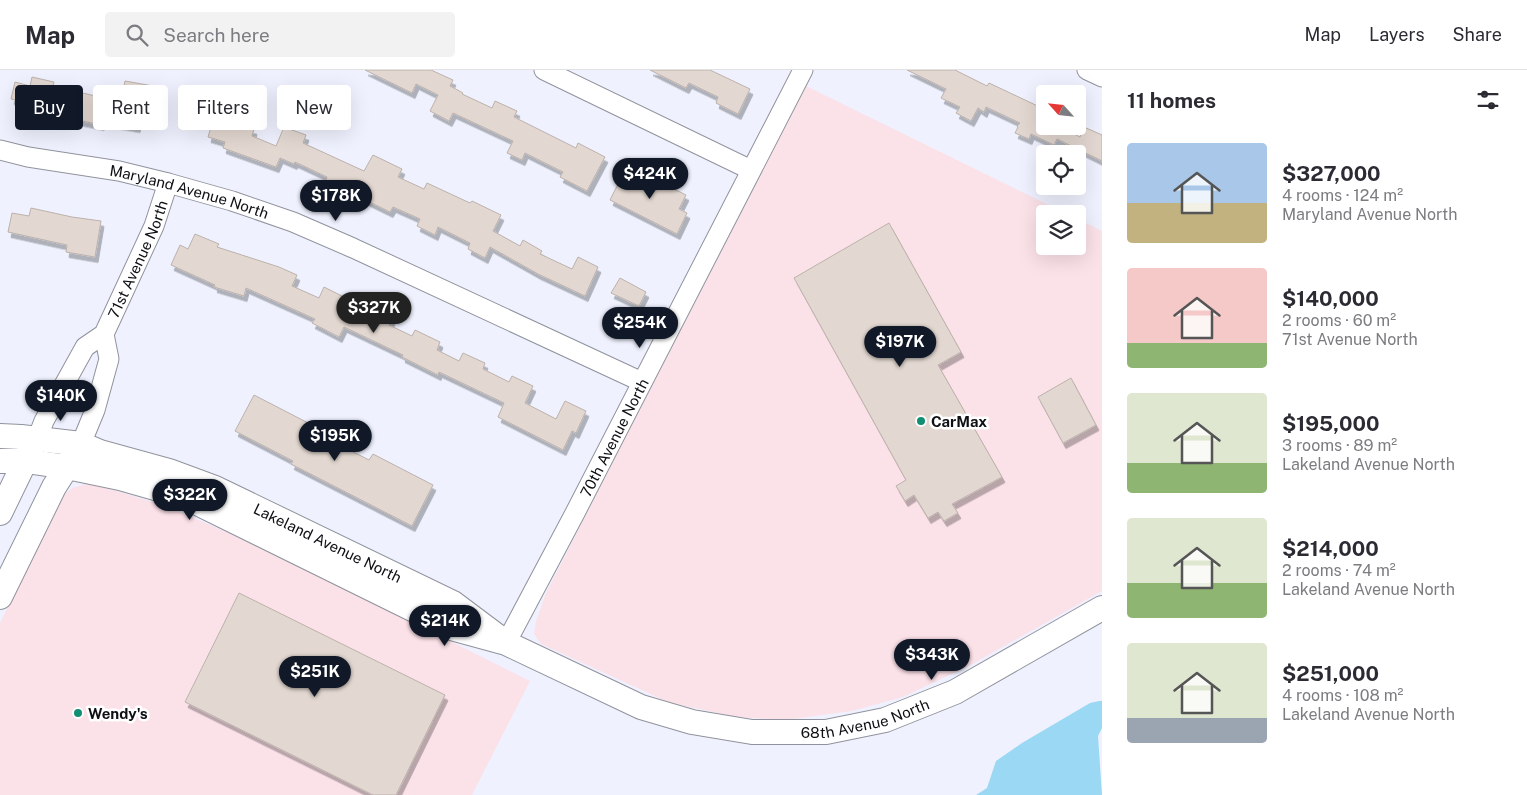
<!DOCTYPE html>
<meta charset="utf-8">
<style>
body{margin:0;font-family:"Public Sans",sans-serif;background:#f2f2f3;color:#2b2b33;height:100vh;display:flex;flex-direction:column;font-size:19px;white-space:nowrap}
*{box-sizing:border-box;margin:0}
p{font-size:16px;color:#7c7c81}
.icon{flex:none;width:28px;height:28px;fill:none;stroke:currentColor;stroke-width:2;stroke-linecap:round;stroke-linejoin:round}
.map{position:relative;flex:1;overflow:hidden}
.panel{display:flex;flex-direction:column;background:#fff;width:425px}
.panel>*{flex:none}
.banner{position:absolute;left:15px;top:15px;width:475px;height:45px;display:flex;gap:10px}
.needle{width:32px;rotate:297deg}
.fabs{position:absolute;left:1036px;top:15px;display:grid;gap:10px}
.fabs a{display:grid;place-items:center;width:50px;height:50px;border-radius:5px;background:#fff;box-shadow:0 5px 20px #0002;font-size:25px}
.price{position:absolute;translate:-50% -42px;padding:0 11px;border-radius:18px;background:#111827;color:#fff;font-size:16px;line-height:32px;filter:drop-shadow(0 1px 2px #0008)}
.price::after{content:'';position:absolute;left:50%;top:30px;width:15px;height:11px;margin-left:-8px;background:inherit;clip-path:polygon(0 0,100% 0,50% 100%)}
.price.selected{background:#222;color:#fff}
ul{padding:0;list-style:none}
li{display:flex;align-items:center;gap:15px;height:125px;padding:0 25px}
li span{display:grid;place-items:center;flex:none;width:140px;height:100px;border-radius:5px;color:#555}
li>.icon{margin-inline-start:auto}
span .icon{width:60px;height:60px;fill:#fffc;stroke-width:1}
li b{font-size:21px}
h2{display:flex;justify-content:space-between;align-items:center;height:60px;padding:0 25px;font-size:21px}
.pill{padding:0 18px;border-radius:5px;background:#fff;box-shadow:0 5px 20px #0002;font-size:18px;line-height:45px}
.pill.selected{background:#111827;color:#fff}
header{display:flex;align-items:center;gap:30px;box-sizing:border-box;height:70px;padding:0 25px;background:#fff;border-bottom:1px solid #e1e1e2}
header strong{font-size:24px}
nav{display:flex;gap:28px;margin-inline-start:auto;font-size:18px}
.search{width:350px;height:45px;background:#f2f2f3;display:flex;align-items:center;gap:12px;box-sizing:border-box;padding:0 18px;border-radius:5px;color:#7c7c81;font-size:19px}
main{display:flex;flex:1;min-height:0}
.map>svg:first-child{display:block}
</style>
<header>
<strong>Map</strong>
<div class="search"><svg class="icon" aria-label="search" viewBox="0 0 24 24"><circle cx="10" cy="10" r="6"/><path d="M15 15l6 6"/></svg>Search here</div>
<nav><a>Map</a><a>Layers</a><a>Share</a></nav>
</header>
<main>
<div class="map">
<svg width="1102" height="725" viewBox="0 0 1102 725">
<defs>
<filter id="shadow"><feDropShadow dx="3" dy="5.5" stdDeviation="0" flood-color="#0004"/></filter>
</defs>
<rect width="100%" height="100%" fill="#eff2fe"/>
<g fill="#fbe1e8">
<polygon points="806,16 1067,144 1045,144 1045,176 1078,176 1078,149 1102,161 1102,521 969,596 903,627 852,641 785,650 735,647 668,632 541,574 534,564 536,551 546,523"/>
<polygon points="86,414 107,418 169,437 270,481 530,611 472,725 0,725 0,553 63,425 72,418"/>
</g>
<polygon fill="#9bd8f4" points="1099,631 1102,631 1102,658 1098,666 1102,725 976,725 987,718 996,691 1022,673 1090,633"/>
<g fill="#e3d8d1" stroke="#bcb1ab" filter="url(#shadow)">
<polygon points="365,0 431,0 453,10 450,16 463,23 462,24 492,38 495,31 517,41 514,47 576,78 578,73 605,87 587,121 560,107 563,102 525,83 522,90 507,83 513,71 453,43 449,51 430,41 438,25 416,14 412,23"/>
<polygon points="650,0 710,0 750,19 738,44 716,33 718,27 689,13 686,18"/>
<polygon points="907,0 955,0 987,16 989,13 1044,39 1040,46 1045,49 1045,56 1064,56 1063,58 1080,67 1084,57 1102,65 1102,91 1057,69 1054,75 1031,64 1029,69 1015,63 1018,57 1017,56 1020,53 986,37 984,42 978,38 971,51 956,43 960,37 941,28 946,19"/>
<polygon points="32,7 54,12 53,16 121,32 125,11 153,16 149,38 141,37 137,57 102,51 101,55 78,50 80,45 11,29 15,12 30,16"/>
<polygon points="214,47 254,59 252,66 276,76 284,57 306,65 303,73 364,101 373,85 402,99 398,107 424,119 427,113 470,133 472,131 501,145 493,161 520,176 523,170 542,181 540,184 572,199 578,187 598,197 585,226 538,204 490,177 485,188 468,179 470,173 438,157 435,165 417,156 420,149 393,137 390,142 347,121 346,123 325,113 327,107 295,92 294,94 280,88 276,97 223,78 225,72 208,67"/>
<polygon points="627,96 686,125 679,139 687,143 677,164 610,130"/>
<polygon points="31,138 72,147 101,151 95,187 66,182 67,175 8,162 12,143 29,146"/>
<polygon points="889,153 961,282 938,295 1002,407 952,434 958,443 944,451 938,442 928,448 914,425 905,431 896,416 906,410 794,208"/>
<polygon points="195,164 219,174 217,177 279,197 297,205 292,216 319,228 324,217 344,227 338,240 363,252 370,238 392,249 389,255 412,266 415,260 440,272 437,280 459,291 463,283 485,293 483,299 509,312 512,306 533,316 525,333 556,349 565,331 586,341 576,363 572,361 563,380 498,347 504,333 439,302 438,305 402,287 403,285 344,257 339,267 312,253 315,249 246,218 244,226 214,217 215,215 171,195 180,175 188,179"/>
<polygon points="620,208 646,222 639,236 611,223"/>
<polygon points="1071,308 1096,355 1063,373 1038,327"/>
<polygon points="254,325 314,356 312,361 369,390 373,384 433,415 412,456 291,394 293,391 235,361"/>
<polygon points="239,523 445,625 396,725 373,725 185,632"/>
</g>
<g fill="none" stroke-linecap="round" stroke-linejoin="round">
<g stroke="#90939d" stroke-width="21">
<g id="minor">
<polyline points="544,0 751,100"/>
<polyline points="1087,0 1102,7"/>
<path id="s1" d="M0,80L28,87L119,101L168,113L232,131L293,152L353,178L642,312"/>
<path id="s2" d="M37,369L44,351L85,277L104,264L154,156L168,113"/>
<polyline points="81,374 95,340 109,289 104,264"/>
<path id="s3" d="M506,573L575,443L803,0"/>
</g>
</g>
<g stroke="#90939d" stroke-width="26">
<g id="tertiary">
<path id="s4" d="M0,366L21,367L81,374L100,382L169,401L215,418L453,533L497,566"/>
<path id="s5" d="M0,391H26L67,397L120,408L183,426L451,558L506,573L641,637L692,652L752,662H826L885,650L955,622L1102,538"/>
<polyline points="0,443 31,379"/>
<polyline points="0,527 54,417 75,384"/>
</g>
</g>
<use href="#minor" stroke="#fff" stroke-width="19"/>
<use href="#tertiary" stroke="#fff" stroke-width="24"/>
</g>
<g fill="#128e73" stroke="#fff" stroke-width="2">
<circle cx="921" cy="351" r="5"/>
<circle cx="78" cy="643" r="5"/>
</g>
<g text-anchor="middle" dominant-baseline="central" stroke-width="5" stroke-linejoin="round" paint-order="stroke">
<g font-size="15" fill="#0f1014" stroke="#fff">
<text stroke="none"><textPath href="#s1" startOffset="194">Maryland Avenue North</textPath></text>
<text stroke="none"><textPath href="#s2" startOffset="209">71st Avenue North</textPath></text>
<text stroke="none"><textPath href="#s3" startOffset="232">70th Avenue North</textPath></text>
<text stroke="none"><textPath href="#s4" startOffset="348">Lakeland Avenue North</textPath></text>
<text stroke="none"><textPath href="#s5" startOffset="921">68th Avenue North</textPath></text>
</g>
<g font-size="15" font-weight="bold" fill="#0f1014" stroke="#fff" text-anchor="start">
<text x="931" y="351">CarMax</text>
<text x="88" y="643">Wendy's</text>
</g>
</g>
</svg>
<div class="fabs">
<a><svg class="needle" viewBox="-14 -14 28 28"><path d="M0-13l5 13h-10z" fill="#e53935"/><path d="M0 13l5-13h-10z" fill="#7c7c81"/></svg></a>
<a><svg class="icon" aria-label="locate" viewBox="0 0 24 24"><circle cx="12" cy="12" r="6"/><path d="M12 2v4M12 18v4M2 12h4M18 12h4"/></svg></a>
<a><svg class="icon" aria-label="layers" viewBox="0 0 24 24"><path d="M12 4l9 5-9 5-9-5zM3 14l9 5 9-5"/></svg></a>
</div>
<b class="price" style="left:650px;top:130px">$424K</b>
<b class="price" style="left:336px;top:152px">$178K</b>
<b class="price selected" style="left:374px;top:264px">$327K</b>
<b class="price" style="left:640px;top:279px">$254K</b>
<b class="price" style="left:900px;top:298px">$197K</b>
<b class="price" style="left:61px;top:352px">$140K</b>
<b class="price" style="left:335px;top:392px">$195K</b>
<b class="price" style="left:190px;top:451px">$322K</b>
<b class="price" style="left:445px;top:577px">$214K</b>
<b class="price" style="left:932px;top:611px">$343K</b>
<b class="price" style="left:315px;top:628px">$251K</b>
<div class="banner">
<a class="pill selected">Buy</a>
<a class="pill">Rent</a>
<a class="pill">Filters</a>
<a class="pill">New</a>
</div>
</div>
<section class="panel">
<h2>11 homes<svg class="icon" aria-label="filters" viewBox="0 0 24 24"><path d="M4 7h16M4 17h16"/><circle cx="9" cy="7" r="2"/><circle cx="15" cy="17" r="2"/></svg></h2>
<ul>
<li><span style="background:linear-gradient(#a9c7e8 60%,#c2b280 0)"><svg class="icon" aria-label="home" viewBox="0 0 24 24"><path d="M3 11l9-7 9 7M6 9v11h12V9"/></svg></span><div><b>$327,000</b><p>4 rooms · 124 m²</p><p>Maryland Avenue North</p></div></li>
<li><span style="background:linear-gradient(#f6c9c9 75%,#8fb573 0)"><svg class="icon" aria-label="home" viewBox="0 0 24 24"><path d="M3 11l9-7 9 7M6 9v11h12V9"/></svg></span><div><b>$140,000</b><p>2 rooms · 60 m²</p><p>71st Avenue North</p></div></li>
<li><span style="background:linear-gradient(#dfe7d0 70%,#8fb573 0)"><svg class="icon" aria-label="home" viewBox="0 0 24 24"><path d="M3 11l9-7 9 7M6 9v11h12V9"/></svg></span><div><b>$195,000</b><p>3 rooms · 89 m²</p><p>Lakeland Avenue North</p></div></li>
<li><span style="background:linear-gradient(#dfe7d0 65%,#8fb573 0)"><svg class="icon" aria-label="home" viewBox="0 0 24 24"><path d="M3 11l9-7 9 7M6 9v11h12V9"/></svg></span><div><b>$214,000</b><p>2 rooms · 74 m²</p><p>Lakeland Avenue North</p></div></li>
<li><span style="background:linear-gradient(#dfe7d0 75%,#9aa5b1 0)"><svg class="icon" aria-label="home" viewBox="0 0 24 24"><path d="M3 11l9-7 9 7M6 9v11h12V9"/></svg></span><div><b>$251,000</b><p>4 rooms · 108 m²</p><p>Lakeland Avenue North</p></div></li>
</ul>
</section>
</main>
